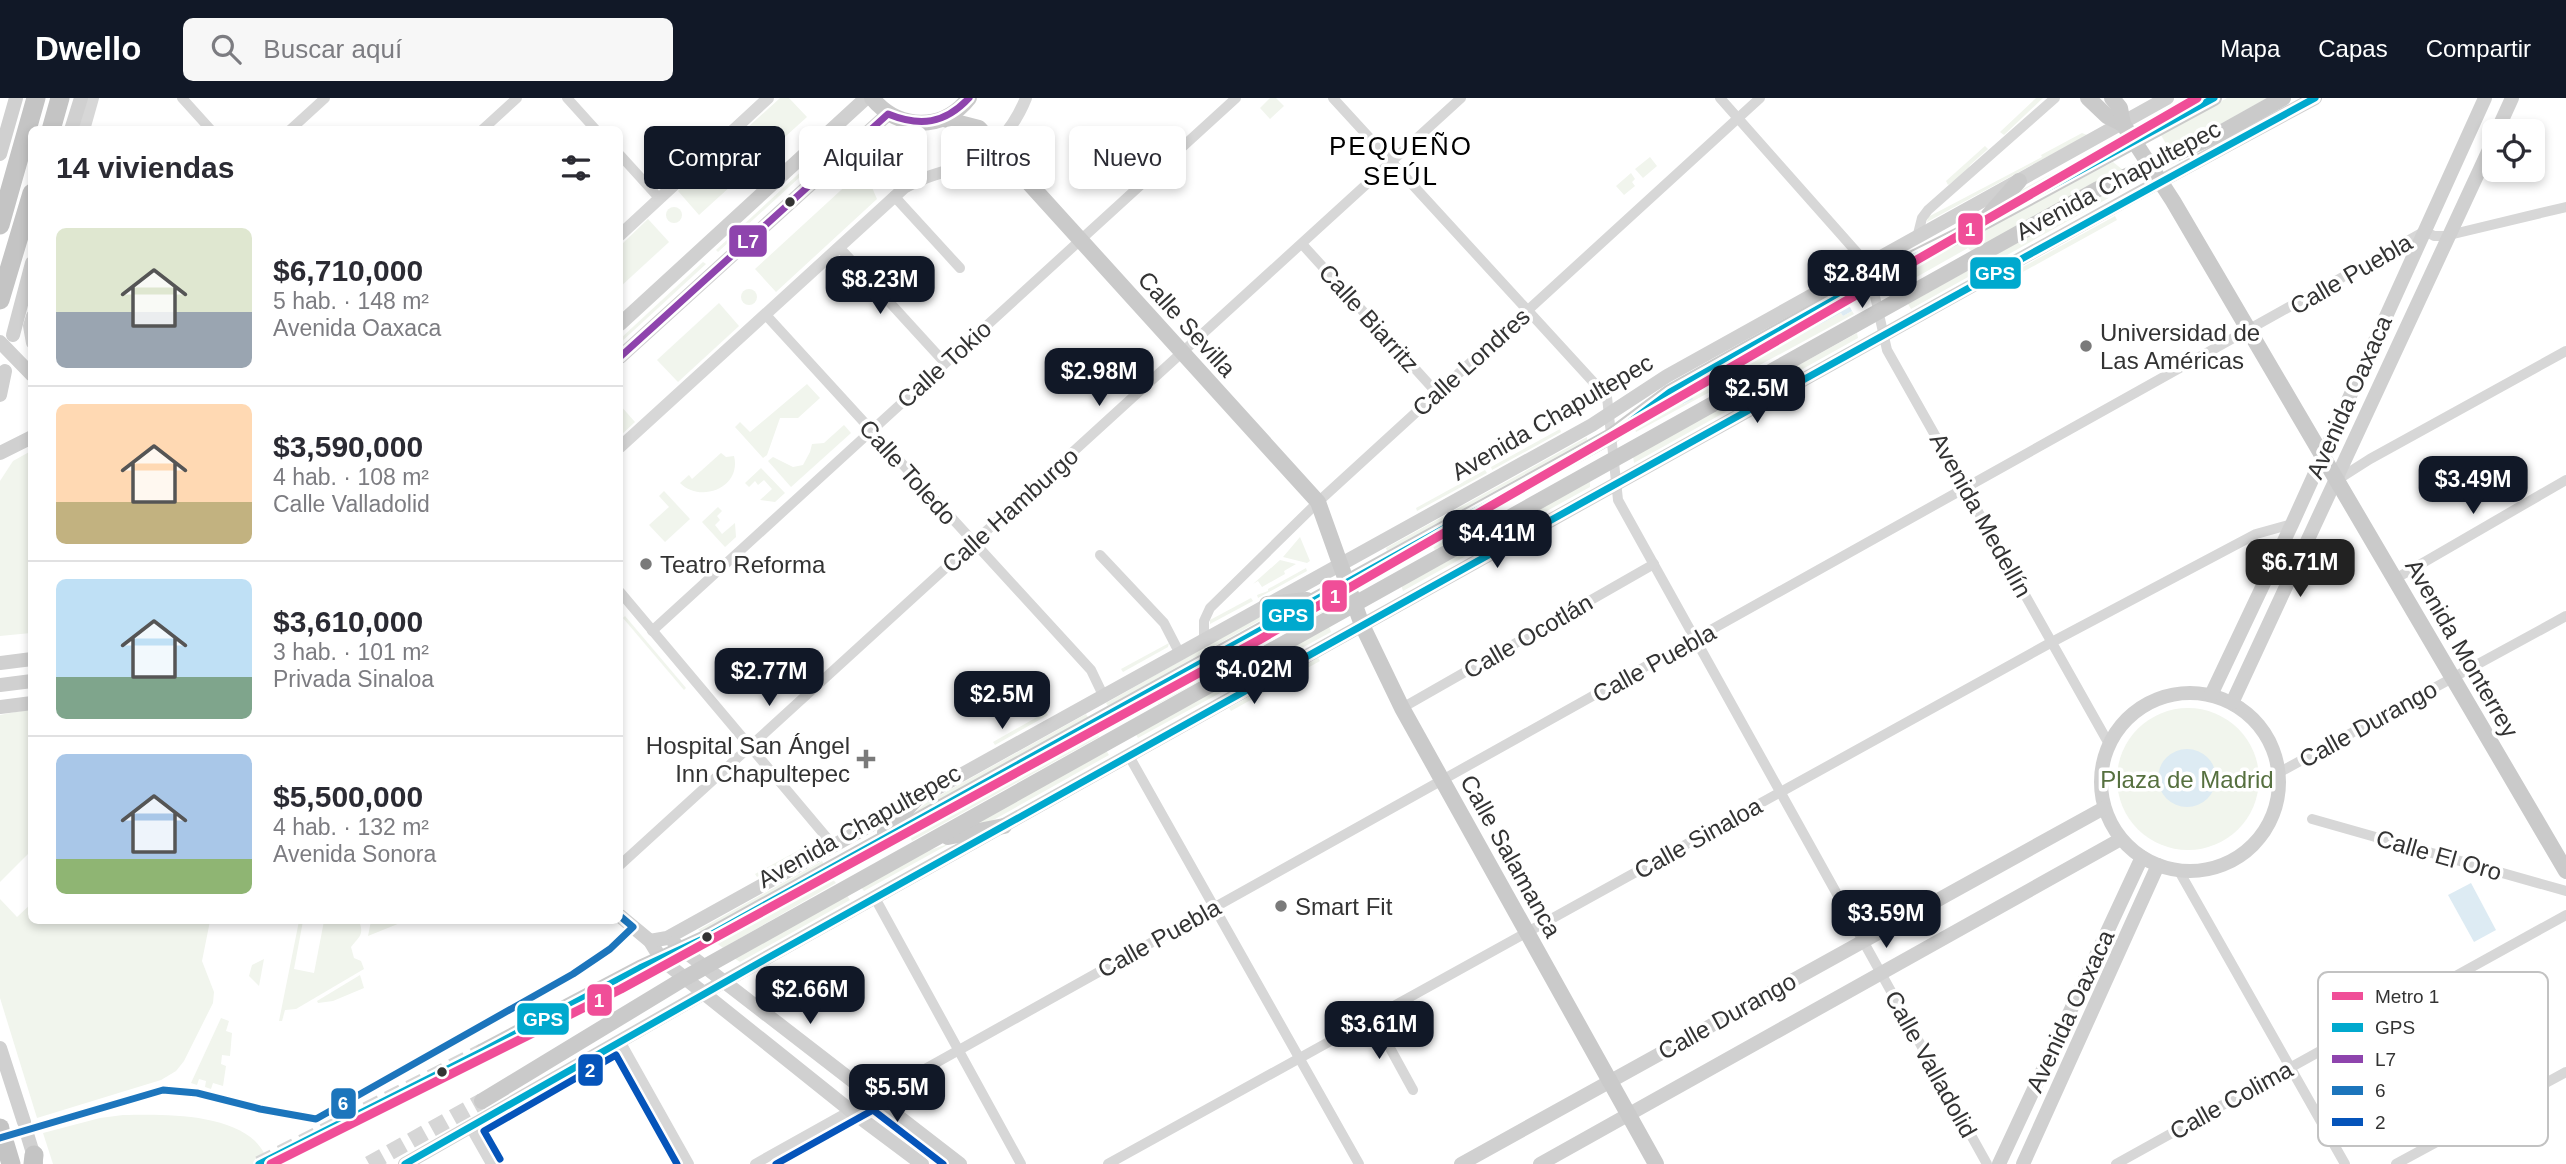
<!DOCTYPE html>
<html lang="es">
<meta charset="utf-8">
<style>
body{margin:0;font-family:Arial,sans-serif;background:#f7f7f7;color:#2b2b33;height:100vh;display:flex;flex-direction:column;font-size:26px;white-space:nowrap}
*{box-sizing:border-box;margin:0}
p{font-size:23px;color:#7c7c81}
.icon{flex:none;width:38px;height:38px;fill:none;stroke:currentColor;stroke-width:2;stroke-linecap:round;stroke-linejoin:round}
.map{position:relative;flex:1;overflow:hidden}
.sheet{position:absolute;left:28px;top:28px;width:595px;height:798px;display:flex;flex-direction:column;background:#fff;border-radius:10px;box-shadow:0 4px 10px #0003}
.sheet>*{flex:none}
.top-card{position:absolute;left:644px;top:28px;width:665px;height:63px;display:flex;gap:14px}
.tools{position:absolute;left:2482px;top:21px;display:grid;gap:14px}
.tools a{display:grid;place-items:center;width:63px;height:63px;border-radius:10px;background:#fff;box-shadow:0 4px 10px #0003;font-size:35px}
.price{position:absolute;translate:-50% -60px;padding:0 16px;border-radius:14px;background:#111827;color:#fff;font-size:23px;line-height:46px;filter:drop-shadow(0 2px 4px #0008)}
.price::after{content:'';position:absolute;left:50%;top:42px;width:21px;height:16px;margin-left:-10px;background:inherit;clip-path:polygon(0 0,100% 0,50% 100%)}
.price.on{background:#222;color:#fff}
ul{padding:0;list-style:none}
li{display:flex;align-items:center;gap:21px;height:175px;padding:0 28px}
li+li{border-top:2px solid #e1e1e2}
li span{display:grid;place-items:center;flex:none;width:196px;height:140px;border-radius:10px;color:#555}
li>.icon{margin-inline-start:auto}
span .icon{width:84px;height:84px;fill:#fffc;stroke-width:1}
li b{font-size:30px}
h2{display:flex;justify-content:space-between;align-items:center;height:84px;padding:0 28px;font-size:30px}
.tag{padding:0 24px;border-radius:10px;background:#fff;box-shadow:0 4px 10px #0003;font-size:24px;line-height:63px}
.tag.on{background:#111827;color:#fff}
header{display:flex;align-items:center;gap:42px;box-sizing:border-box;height:98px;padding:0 35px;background:#111827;color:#fff}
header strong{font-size:33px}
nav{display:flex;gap:38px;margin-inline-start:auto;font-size:24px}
.search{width:490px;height:63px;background:#f7f7f7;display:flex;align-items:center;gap:18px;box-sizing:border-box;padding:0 24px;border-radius:10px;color:#7c7c81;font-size:26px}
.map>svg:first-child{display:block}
</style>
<header>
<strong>Dwello</strong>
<div class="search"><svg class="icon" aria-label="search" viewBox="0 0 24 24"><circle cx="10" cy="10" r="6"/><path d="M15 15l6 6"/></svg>Buscar aquí</div>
<nav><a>Mapa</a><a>Capas</a><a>Compartir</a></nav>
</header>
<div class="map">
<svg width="2566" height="1066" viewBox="0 0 2566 1066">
<rect width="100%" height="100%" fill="#fff"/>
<g fill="#f1f5ed">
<polygon points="780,0 789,0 807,19 699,117 678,93"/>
<polygon points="1270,0 1276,0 1284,8 1270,21 1260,10"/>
<polygon points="2036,0 2043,0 2004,37 2000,34"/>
<polygon points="2185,0 2199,0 2156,24 2153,19"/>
<polygon points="2227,0 2267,0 2201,37 2169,51 2161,37"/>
<polygon points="2082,35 2087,37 1927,124 1928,119 2042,59 2041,57"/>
<polygon points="834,43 837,45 718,154 716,152"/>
<polygon points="1985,48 1988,51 1970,67 1968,73 1948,87 1946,83"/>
<polygon points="2100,50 2103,53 2007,104 2023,91"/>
<polygon points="1650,59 1657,68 1643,80 1635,71"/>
<polygon points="2113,64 2123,72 1972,154 1968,150 1906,185 1908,190 1902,193 1898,177"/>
<polygon points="864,71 877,101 776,194 755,171"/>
<polygon points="1631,75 1635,81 1632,84 1635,88 1624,97 1616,88"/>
<polygon points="2130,84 2132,87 1911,211 1908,206 2097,100"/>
<circle cx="674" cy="117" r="8"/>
<polygon points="2115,118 2117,122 2021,175 2019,171"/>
<polygon points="648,121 669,144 620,189 620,148"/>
<polygon points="703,164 706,166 620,245 620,241"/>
<circle cx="749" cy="199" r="8"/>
<polygon points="719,205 739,228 678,284 657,262"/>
<polygon points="1852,213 1854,216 1636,334 1634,329 1678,296 1684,306 1692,301 1691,297 1841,215 1843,218"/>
<polygon points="1857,235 1858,240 1634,365 1633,358"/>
<polygon points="807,286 820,300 798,320 780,320 767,357 763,360 735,329 740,324 750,334"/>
<polygon points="620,307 635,324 620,338"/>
<polygon points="844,327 851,335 791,389 768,363 773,359 793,369 803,367 810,354 812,346 824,345"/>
<polygon points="1560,331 1561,334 1492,372 1491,369"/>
<polygon points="1587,339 1587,342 1387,453 1386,450"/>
<polygon points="31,353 31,535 0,538 0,383 13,363"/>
<path d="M721,355L726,359L734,358C742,389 701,406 680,385L689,377L692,381Z"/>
<polygon points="761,370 785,395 775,404 760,402 772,391 764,382 758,387 755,383 749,389 745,385"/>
<polygon points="1485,372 1487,375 1417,413 1416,410"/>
<polygon points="1590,383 1590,389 1403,493 1401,487"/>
<polygon points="664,393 690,421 665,444 649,427 669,409 659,398"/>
<polygon points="718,409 722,413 717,418 720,422 715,427 722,436 735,425 736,439 725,449 702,424"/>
<polygon points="1482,416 1486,424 1435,452 1431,445"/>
<polygon points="1300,439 1310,463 1307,465 1283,459"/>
<polygon points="1280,462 1296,466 1284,473 1285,476 1262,489 1258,483 1253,486"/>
<polygon points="1306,470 1307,473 1258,500 1257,497 1268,493 1268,491"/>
<polygon points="1251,500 1253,503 1210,526 1210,522"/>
<polygon points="1321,506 1323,514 1158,606 1153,599"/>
<polygon points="1282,510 1108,608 1106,605 1253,522"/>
<polygon points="625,518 686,590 684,592 623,520"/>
<polygon points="1329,528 1331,534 1138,640 1135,635"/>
<polygon points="1169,545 1168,549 1123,574 1121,571"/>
<polygon points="1318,560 1320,563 1231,613 1229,610"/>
<circle cx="2188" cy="681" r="71"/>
<polygon points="31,611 31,753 0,784 0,617"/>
<polygon points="1046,614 1048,617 995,647 993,644"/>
<polygon points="1086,616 1088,619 909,719 926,705"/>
<polygon points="1095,631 1099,639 912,743 909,736"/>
<polygon points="1106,652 1109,657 988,725 962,733"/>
<polygon points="951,745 864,793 860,788 921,755"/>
<polygon points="808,747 809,750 757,779 755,776"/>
<polygon points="822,763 824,766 702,834 698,832"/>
<polygon points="831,779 836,785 723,850 715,844"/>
<polygon points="846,796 850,802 740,864 734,860"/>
<polygon points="0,801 17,819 31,806 32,822 210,823 202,863 214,894 213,905 184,963 176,973 161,982 37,1020 0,900"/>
<path d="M299,823H303L294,871L314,875L324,823L360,826C364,837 358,840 351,849L354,860L361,863L364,871L296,911L285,912L282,923H279Z"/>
<polygon points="371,823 373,822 405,823 368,838"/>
<polygon points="264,861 259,888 249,878 252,867"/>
<polygon points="360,877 364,890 333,903 318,905 317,903"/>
<polygon points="221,920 229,923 226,933 232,935 230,958 222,957 221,966 226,968 223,988 213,985 211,991 205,989 206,983 199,981 197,987 191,985"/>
<path d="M123,1017C161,1016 226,1015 255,1043C262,1050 266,1058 270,1066H53L43,1035L100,1020Z"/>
</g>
<g fill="#ddebf3">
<polygon points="1847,203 1852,213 1843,218 1841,215 1691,297 1693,301 1683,306 1677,296 1686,294 1838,211 1838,208"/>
<circle cx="2187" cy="680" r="29"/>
<polygon points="2471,785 2496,832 2474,844 2448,797"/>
</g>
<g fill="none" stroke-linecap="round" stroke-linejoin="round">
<g stroke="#d6d6d6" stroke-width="16" stroke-dasharray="16 8" stroke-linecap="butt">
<polyline points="259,1066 483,953"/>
<polyline points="369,1066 482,1003"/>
</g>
<g stroke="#d7d7d7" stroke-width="10">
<polyline points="182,0 211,32"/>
<polyline points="567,0 596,32"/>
<polyline points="1333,0 1607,299 1618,402 1987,1066"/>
<polyline points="1720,0 1868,167 1887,252 2109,646"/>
<polyline points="290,32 325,0"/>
<polyline points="482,32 517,0"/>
<polyline points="620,57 659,100"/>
<polyline points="894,98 960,170"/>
<polyline points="1917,140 1922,120 1928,112 2055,0"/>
<polyline points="1302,146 1437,295"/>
<polyline points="839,149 945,265"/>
<polyline points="765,216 1091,572 1103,597"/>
<polyline points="2337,382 2370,361 2566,253"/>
<polyline points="1100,457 1164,525 1179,554"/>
<polyline points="2395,481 2566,382"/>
<polyline points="620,494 833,747"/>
<polyline points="652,533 1236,0"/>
<polyline points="1204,540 1204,523 1210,510 1318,404 1760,0"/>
<polyline points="1402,610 1654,466"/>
<polyline points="1129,658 1359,1066"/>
<polyline points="2280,674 2566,518"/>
<polyline points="2312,721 2566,793"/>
<polyline points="620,767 1461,0"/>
<polyline points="2179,773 2345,1066"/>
<polyline points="875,800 1021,1066"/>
<polyline points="1373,919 1413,992"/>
<polyline points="620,943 689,1066"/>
<polyline points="470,1029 491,1066"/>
<polyline points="755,1066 2425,133 2434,138 2445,138 2566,109"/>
<polyline points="1108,1066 2052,544 2256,436 2292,426"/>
<polyline points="2116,1066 2566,817"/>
<polyline points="2396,1066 2566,974"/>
</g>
<g stroke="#d7d7d7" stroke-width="12">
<polyline points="84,32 93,0"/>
<polyline points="620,137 768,0"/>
<polyline points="32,218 29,228 32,245"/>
<path d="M620,349L904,90C922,79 940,75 960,69C991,58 1014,30 1026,0"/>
</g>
<g stroke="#d0d0d0" stroke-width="14">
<polyline points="71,32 81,0"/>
<polyline points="2497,33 2512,0"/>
<polyline points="0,56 16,0"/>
<polyline points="620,226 866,0"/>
<polyline points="13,237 32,165"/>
<polyline points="0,244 32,277"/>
<polyline points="620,259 888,16"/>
<polyline points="0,297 5,273"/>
<polyline points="0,355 32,339"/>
<polyline points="0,565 32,561"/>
<polyline points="0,587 32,583"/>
<circle cx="2190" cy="684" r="89"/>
<polyline points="2211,597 2292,426 2485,0"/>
<polyline points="2232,605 2494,41"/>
<polyline points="0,609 32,605"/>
<polyline points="620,818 650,843 661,861 851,1013 922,1066"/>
<polyline points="650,843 667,840 1592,327 1667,278 2167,0"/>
<polyline points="674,845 960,1066"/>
<polyline points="0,950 24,1024"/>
<polyline points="28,1039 36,1065"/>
<polyline points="405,1066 725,883 1332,544 2137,96 2315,0"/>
<polyline points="1461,1066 2104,710"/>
<polyline points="1540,1066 2121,741"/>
<polyline points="1999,1066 2142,759"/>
<polyline points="2023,1066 2158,767"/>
</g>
<g stroke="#cacaca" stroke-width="16">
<path d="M872,0C898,32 943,34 969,0"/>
<polyline points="2088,0 2107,18 2123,26"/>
<polyline points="2112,0 2120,10 2123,26 2173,103 2566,773"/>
<polyline points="944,21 979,30 1318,404 1362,527 1402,610 1656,1066"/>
<polyline points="1988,118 2019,83"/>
<polyline points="1267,506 1307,502"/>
<polyline points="885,734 917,700"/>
<polyline points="948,739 1004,728"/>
<polyline points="483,953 640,870 703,841 1611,338 1670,294 1871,181 1981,126 2214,0"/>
<polyline points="482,1003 685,880 2098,91 2217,37 2283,0"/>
</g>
<g stroke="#c4c4c4" stroke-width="19">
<polyline points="51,32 60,0"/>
<polyline points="0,127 36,0"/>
<polyline points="0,202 32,95"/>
<polyline points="0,1030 0,1031"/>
<polyline points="5,1046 11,1066"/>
<polyline points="33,1066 34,1057"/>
</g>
<g stroke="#fff" stroke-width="12">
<g id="bus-1">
<polyline points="259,1066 483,953 640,870 703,841 1611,338 1670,294 1871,181 1981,126 2214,0"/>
<path d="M405,1066C777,853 1152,644 1526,436C1789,290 2051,143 2315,0"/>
</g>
</g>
<g stroke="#fff" stroke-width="12">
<path id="bus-2" d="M620,259L888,16C920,29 945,26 969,0"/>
</g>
<g stroke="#fff" stroke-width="12">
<polyline id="bus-3" points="0,1040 163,992 197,995 260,1011 316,1021 573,876 610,851 633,829 620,818"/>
</g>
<g stroke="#fff" stroke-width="12">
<g id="bus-4">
<polyline points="500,1061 484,1033 616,957 677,1066"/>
<polyline points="776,1066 873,1012 943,1066"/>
</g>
</g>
<use href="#bus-1" stroke="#00a9ce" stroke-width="7"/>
<use href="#bus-2" stroke="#8e44ad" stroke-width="7"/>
<use href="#bus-3" stroke="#1c75bc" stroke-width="7"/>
<use href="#bus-4" stroke="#0554ba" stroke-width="7"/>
<g stroke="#fff" stroke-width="14">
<polyline id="metro-1" points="271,1066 621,891 1259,542 2197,0"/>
</g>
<use href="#metro-1" stroke="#f04e98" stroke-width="9"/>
</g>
<g fill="#333" stroke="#fff" stroke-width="2.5">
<circle cx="790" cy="104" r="6"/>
<circle cx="707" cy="839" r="6"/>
<circle cx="442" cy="974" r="6"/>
</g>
<g fill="#7a7a7a" stroke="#fff" stroke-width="2.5">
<circle cx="2086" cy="248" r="7"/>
<circle cx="646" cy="466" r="7"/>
<path d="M862.5 650.5h7v7h7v7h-7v7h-7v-7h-7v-7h7z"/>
<circle cx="1281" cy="808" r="7"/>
</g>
<g text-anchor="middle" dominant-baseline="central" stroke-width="7" stroke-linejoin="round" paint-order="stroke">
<g font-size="24" fill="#333" stroke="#fff">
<text transform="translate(2118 82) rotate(-28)">Avenida Chapultepec</text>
<text transform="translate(2351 176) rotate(-30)">Calle Puebla</text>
<text transform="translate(1369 220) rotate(48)">Calle Biarritz</text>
<text transform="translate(1187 226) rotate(48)">Calle Sevilla</text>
<text transform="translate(1471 264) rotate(-42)">Calle Londres</text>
<text transform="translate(944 266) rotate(-42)">Calle Tokio</text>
<text transform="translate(2349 299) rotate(-66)">Avenida Oaxaca</text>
<text transform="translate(1552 319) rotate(-30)">Avenida Chapultepec</text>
<text transform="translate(908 374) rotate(48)">Calle Toledo</text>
<text transform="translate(1010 412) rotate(-42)">Calle Hamburgo</text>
<text transform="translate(1981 417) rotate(61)">Avenida Medellín</text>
<text transform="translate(1528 538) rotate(-30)">Calle Ocotlán</text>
<text transform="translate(2462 550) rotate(60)">Avenida Monterrey</text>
<text transform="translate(1654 565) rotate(-29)">Calle Puebla</text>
<text transform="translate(2368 626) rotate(-29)">Calle Durango</text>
<text transform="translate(859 728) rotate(-29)">Avenida Chapultepec</text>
<text transform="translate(1698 740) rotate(-29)">Calle Sinaloa</text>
<text transform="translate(2439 757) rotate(16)">Calle El Oro</text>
<text transform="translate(1511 758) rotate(61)">Calle Salamanca</text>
<text transform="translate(1159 840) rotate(-29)">Calle Puebla</text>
<text transform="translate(2070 913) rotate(-65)">Avenida Oaxaca</text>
<text transform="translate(1727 918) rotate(-29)">Calle Durango</text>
<text transform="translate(1931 966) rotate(61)">Calle Valladolid</text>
<text transform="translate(2231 1002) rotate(-29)">Calle Colima</text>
</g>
<g font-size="24" fill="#333" stroke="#fff" text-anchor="start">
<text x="2100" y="234">Universidad de<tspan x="2100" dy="28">Las Américas</tspan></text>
<text x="660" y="466">Teatro Reforma</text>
<text x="850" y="647" text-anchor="end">Hospital San Ángel<tspan x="850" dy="28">Inn Chapultepec</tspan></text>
<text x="1295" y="808">Smart Fit</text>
</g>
<g font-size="24" fill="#56703f" stroke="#fff">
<text x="2187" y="681">Plaza de Madrid</text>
</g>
<g font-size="26" letter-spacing="2" fill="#000" stroke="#fff">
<text x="1401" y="48">PEQUEÑO<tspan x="1401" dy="30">SEÚL</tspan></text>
</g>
</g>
<rect x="2318" y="874" width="230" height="174" rx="10" fill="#fff" stroke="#c2c2c2" stroke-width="2"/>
<rect x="2332" y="894" width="31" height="8" fill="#f04e98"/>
<rect x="2332" y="925" width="31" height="9" fill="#00a9ce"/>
<rect x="2332" y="957" width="31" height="8" fill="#8e44ad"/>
<rect x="2332" y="988" width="31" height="9" fill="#1c75bc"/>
<rect x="2332" y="1020" width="31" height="8" fill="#0554ba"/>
<g font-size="19" fill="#333">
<text x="2375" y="905">Metro 1</text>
<text x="2375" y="936">GPS</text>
<text x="2375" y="968">L7</text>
<text x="2375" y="999">6</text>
<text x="2375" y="1031">2</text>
</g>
<g stroke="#fff" stroke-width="2.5">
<rect x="1957" y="114" width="27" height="34" rx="7" fill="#f04e98"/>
<rect x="728" y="126" width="40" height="34" rx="7" fill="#8e44ad"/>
<rect x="1969" y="158" width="53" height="34" rx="7" fill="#00a9ce"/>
<rect x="1321" y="481" width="27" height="34" rx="7" fill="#f04e98"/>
<rect x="1261" y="500" width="54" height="34" rx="7" fill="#00a9ce"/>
<rect x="586" y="885" width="27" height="34" rx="7" fill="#f04e98"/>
<rect x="516" y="904" width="54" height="34" rx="7" fill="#00a9ce"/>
<rect x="577" y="955" width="27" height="34" rx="7" fill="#0554ba"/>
<rect x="330" y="989" width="27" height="33" rx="7" fill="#1c75bc"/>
</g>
<g font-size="19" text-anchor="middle" font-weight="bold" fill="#fff">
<text x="1970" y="138">1</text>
<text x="748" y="150">L7</text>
<text x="1995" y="182">GPS</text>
<text x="1335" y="505">1</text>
<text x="1288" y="524">GPS</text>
<text x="599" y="909">1</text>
<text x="543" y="928">GPS</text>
<text x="590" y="979">2</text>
<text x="343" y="1012">6</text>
</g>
</svg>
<div class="tools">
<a><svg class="icon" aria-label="locate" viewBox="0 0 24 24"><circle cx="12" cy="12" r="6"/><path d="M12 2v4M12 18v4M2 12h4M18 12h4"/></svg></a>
</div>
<b class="price" style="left:1862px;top:212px">$2.84M</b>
<b class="price" style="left:880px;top:218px">$8.23M</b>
<b class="price" style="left:1099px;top:310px">$2.98M</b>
<b class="price" style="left:1757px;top:327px">$2.5M</b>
<b class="price" style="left:2473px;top:418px">$3.49M</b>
<b class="price" style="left:1497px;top:472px">$4.41M</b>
<b class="price on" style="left:2300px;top:501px">$6.71M</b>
<b class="price" style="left:1254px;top:608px">$4.02M</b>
<b class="price" style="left:769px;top:610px">$2.77M</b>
<b class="price" style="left:1002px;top:633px">$2.5M</b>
<b class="price" style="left:1886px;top:852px">$3.59M</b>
<b class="price" style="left:810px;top:928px">$2.66M</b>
<b class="price" style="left:1379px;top:963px">$3.61M</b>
<b class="price" style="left:897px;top:1026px">$5.5M</b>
<div class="top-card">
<a class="tag on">Comprar</a>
<a class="tag">Alquilar</a>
<a class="tag">Filtros</a>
<a class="tag">Nuevo</a>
</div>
<section class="sheet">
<h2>14 viviendas<svg class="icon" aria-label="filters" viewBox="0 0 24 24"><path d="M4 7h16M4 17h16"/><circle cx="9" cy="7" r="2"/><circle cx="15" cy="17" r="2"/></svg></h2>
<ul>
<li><span style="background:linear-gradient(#dfe7d0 60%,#9aa5b1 0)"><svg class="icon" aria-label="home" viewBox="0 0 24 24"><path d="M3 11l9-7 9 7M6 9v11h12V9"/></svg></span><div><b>$6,710,000</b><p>5 hab. · 148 m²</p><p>Avenida Oaxaca</p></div></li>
<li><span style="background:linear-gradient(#ffd9b3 70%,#c2b280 0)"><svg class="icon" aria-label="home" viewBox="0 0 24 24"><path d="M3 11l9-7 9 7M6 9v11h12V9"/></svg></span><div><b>$3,590,000</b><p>4 hab. · 108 m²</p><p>Calle Valladolid</p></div></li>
<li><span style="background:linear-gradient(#bfe0f5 70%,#7fa58c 0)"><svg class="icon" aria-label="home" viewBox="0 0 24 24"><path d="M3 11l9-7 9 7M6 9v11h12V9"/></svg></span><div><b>$3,610,000</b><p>3 hab. · 101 m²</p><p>Privada Sinaloa</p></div></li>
<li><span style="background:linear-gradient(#a9c7e8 75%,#8fb573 0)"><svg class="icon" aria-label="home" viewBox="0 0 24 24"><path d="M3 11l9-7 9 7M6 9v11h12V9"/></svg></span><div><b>$5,500,000</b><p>4 hab. · 132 m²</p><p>Avenida Sonora</p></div></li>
</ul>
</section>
</div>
